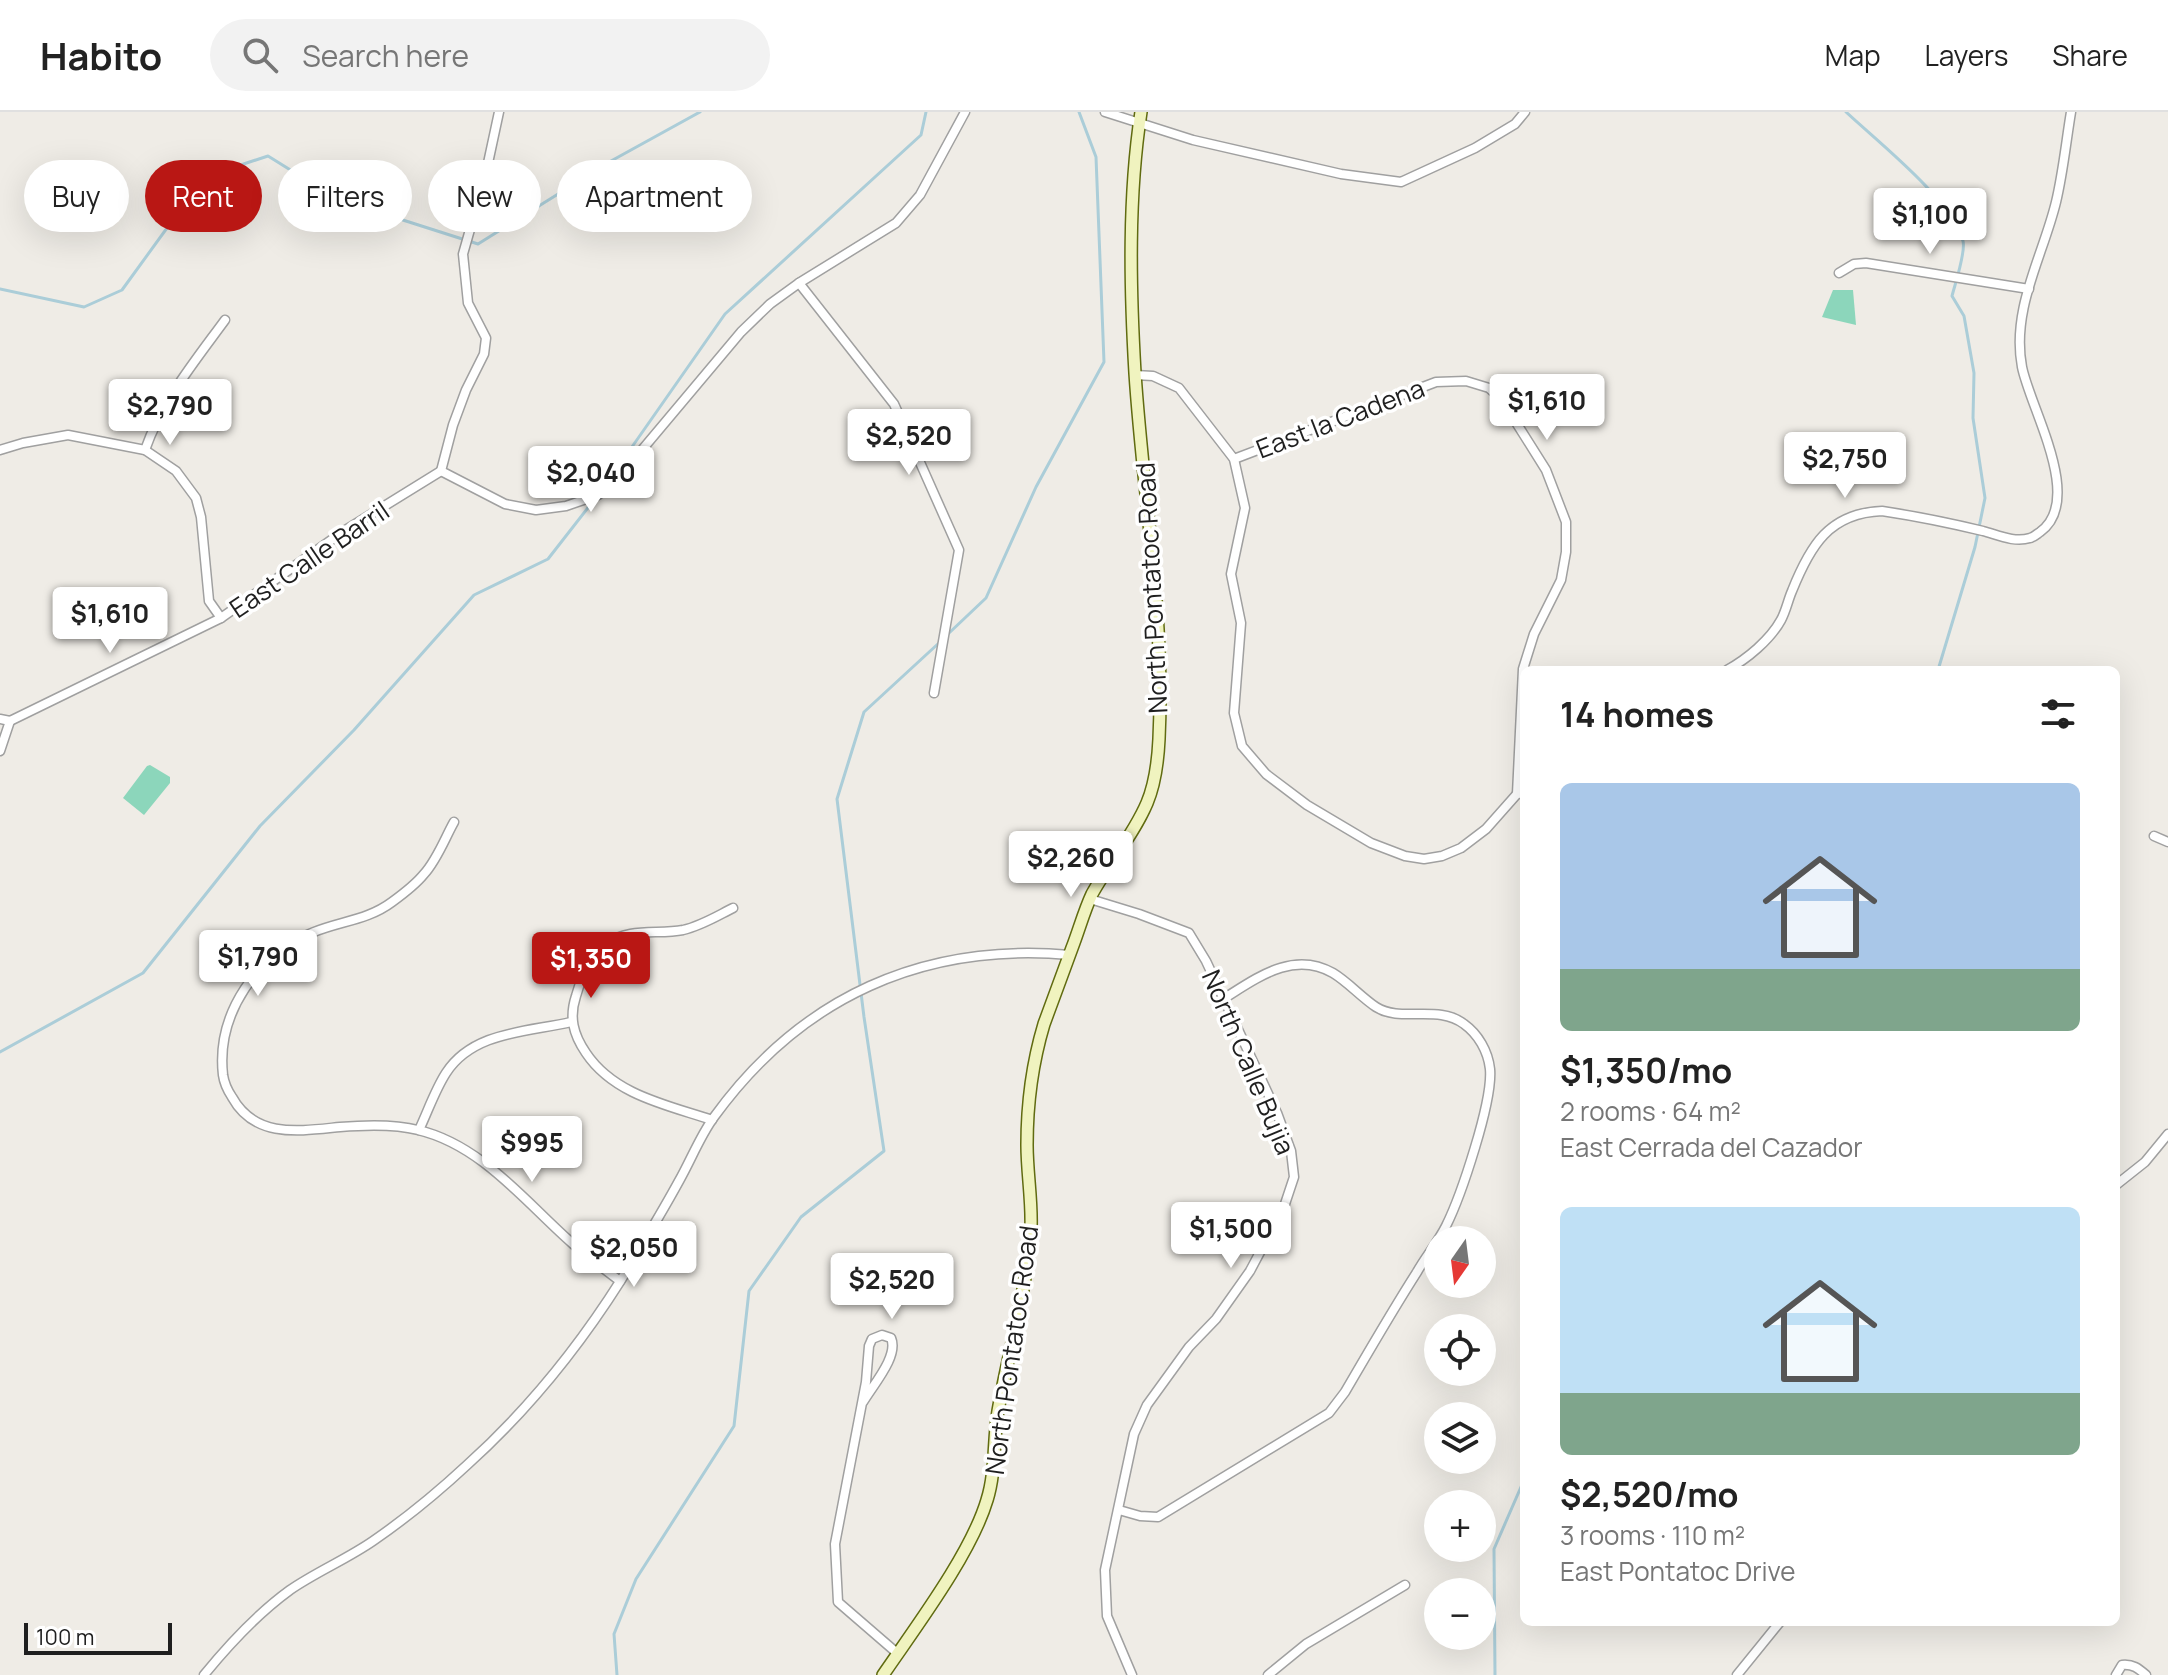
<!DOCTYPE html>
<meta charset="utf-8">
<style>
body{margin:0;font-family:Manrope,sans-serif;background:#f2f2f2;color:#222;height:100vh;display:flex;flex-direction:column;font-size:30px;white-space:nowrap}
*{box-sizing:border-box;margin:0}
p{font-size:26px;color:#767676}
.icon{flex:none;width:44px;height:44px;fill:none;stroke:currentColor;stroke-width:2;stroke-linecap:round;stroke-linejoin:round}
.map{position:relative;flex:1;overflow:hidden}
.panel{position:absolute;left:1520px;top:554px;width:600px;height:960px;display:flex;flex-direction:column;background:#fff;border-radius:12px;box-shadow:0 8px 32px #0002}
.panel>*{flex:none}
.guide{position:absolute;left:24px;top:48px;width:760px;height:72px;display:flex;gap:16px}
.needle{width:52px;rotate:194deg}
.fabs{position:absolute;left:1424px;top:1114px;display:grid;gap:16px}
.fabs a{display:grid;place-items:center;width:72px;height:72px;border-radius:50%;background:#fff;box-shadow:0 8px 32px #0002;font-size:40px}
.scale{position:absolute;left:24px;bottom:20px;width:148px;box-sizing:border-box;padding-left:8px;border:4px solid #1f1f1f;border-top:0;font-size:22px;line-height:28px;white-space:nowrap;color:#1f1f1f;-webkit-text-stroke:6px #fff;paint-order:stroke}
.price{position:absolute;translate:-50% -68px;padding:0 18px;border-radius:8px;background:#fff;color:#222;font-size:26px;line-height:52px;filter:drop-shadow(0 2px 4px #0008)}
.price::after{content:'';position:absolute;left:50%;top:48px;width:24px;height:18px;margin-left:-12px;background:inherit;clip-path:polygon(0 0,100% 0,50% 100%)}
.price.on{background:#b91714;color:#fff}
ul{padding:0;list-style:none}
li{display:grid;align-content:center;gap:16px;height:424px;padding:0 40px}
li span{display:grid;place-items:center;height:248px;border-radius:12px;color:#555}
li>.icon{margin-inline-start:auto}
span .icon{width:144px;height:144px;fill:#fffc;stroke-width:1}
li b{font-size:34px}
h2{display:flex;justify-content:space-between;align-items:center;height:96px;padding:0 40px;font-size:34px}
.chip{padding:0 28px;border-radius:36px;background:#fff;box-shadow:0 8px 32px #0002;font-size:28px;line-height:72px}
.chip.on{background:#b91714;color:#fff}
header{display:flex;align-items:center;gap:48px;box-sizing:border-box;height:112px;padding:0 40px;background:#fff;border-bottom:2px solid #e0e0e0}
header strong{font-size:38px}
nav{display:flex;gap:44px;margin-inline-start:auto;font-size:28px}
.search{width:560px;height:72px;background:#f2f2f2;display:flex;align-items:center;gap:20px;box-sizing:border-box;padding:0 28px;border-radius:44px;color:#767676;font-size:30px}
.map>svg:first-child{display:block}
</style>
<header>
<strong>Habito</strong>
<div class="search"><svg class="icon" aria-label="search" viewBox="0 0 24 24"><circle cx="10" cy="10" r="6"/><path d="M15 15l6 6"/></svg>Search here</div>
<nav><a>Map</a><a>Layers</a><a>Share</a></nav>
</header>
<div class="map">
<svg width="2168" height="1563" viewBox="0 0 2168 1563">
<rect width="100%" height="100%" fill="#efece6"/>
<g fill="#8cd6bb">
<polygon points="1833,178 1853,178 1856,213 1822,205"/>
<polygon points="150,653 170,665 170,671 144,703 123,686 147,654"/>
</g>
<g fill="none" stroke-linecap="round" stroke-linejoin="round">
<g stroke="#abcdd8" stroke-width="3">
<path d="M1846,0C1878,30 1952,88 1963,129C1966,140 1955,172 1952,184L1964,204L1974,261L1973,306L1985,386L1975,435L1938,558"/>
<polyline points="0,177 84,195 122,178 204,65 268,44 337,87 478,132 611,49 700,0"/>
<polyline points="606,372 725,202 921,23 926,0"/>
<polyline points="948,522 986,486 1036,375 1104,250 1096,45 1079,0"/>
<polyline points="0,940 143,861 260,714 354,618 474,483 548,447 594,388"/>
<polyline points="617,1563 614,1522 636,1467 734,1314 749,1179 801,1105 884,1039 864,905 837,687 864,600 940,530"/>
<polyline points="1495,1563 1494,1437 1524,1368"/>
</g>
<g stroke="#a0a0a0" stroke-width="11">
<g id="street">
<polyline points="499,0 485,65 463,142 468,191 486,226 484,242 466,278 453,313 441,359 505,392 536,398 566,394 598,383 620,364 741,220 770,192 799,171 896,111 920,83 965,0"/>
<polyline points="1105,0 1193,28 1341,62 1401,70 1475,36 1515,12 1525,0"/>
<polyline points="1839,161 1854,152 1866,151 2029,177"/>
<polyline points="799,171 894,292 959,438 934,581"/>
<polyline points="1135,263 1153,264 1179,276 1234,347 1245,396 1231,462 1241,511 1234,601 1242,634 1266,662 1307,693 1371,731 1405,744 1424,747 1442,744 1461,736 1486,717 1517,682 1524,681"/>
<polyline points="0,338 23,331 68,323 145,338 176,359 196,386 201,405 209,489 221,506"/>
<path d="M145,338C162,289 195,249 225,208"/>
<polyline points="1234,347 1436,270 1466,269 1489,276 1502,288 1546,358 1566,410 1566,440 1561,468 1534,522 1523,557 1517,682"/>
<path d="M1727,558C1747,547 1770,528 1781,508C1786,499 1788,488 1792,479C1810,434 1829,401 1882,399C1915,404 1950,411 1983,419C1998,423 2014,431 2030,426C2034,425 2037,422 2040,420C2085,388 2030,296 2022,255C2011,197 2043,144 2056,90C2063,61 2066,30 2071,0"/>
<polyline points="0,607 10,609 221,506 344,419 441,359"/>
<polyline points="0,639 10,609"/>
<path d="M454,710C445,726 437,748 424,762C416,772 403,782 392,790C368,808 341,809 314,820C258,842 216,901 223,963C224,970 228,979 232,985C255,1027 300,1019 340,1015C364,1013 395,1012 418,1018C482,1033 526,1091 573,1132C588,1145 604,1157 620,1169"/>
<polyline points="2154,724 2168,730"/>
<polyline points="1090,787 1139,802 1189,821 1206,849 1277,1001 1291,1039 1294,1065 1284,1095 1250,1159 1216,1207 1189,1235 1147,1293 1134,1322 1105,1458 1107,1504 1132,1563"/>
<path d="M712,1008C667,993 614,983 586,941C573,922 569,905 576,884C582,864 588,845 606,832C630,815 657,823 683,818C701,814 717,804 733,796"/>
<path d="M419,1018C428,999 435,978 446,961C473,919 529,920 571,910"/>
<polyline points="2116,1073 2145,1050 2168,1022"/>
<path d="M863,1290C873,1273 899,1244 891,1226L882,1223L872,1227L869,1234L866,1270L835,1432L838,1490L897,1541"/>
<path d="M1119,1398L1140,1404L1158,1405L1329,1301L1345,1280C1369,1239 1392,1199 1417,1160C1426,1144 1438,1130 1446,1114C1461,1084 1493,989 1490,957C1488,939 1478,922 1464,912C1438,892 1401,911 1376,895C1361,885 1348,870 1333,861C1293,838 1257,866 1223,887"/>
<path d="M204,1563C230,1531 257,1502 290,1478C316,1460 347,1447 373,1429C405,1407 438,1380 467,1353C527,1299 578,1236 621,1168C641,1135 661,1102 679,1069C691,1048 700,1024 714,1005C801,885 923,830 1070,843"/>
<polyline points="1268,1563 1306,1532 1405,1473"/>
<polyline points="1737,1563 1780,1510"/>
<path d="M2116,1563L2122,1553C2133,1552 2138,1556 2146,1563"/>
</g>
</g>
<g stroke="#606b10" stroke-width="14">
<path id="secondary" d="M883,1563C915,1516 971,1442 987,1388C996,1360 993,1328 998,1299C1009,1237 1027,1178 1031,1115C1032,1088 1027,1060 1027,1033C1027,992 1032,952 1044,912C1053,887 1063,861 1072,836C1079,818 1084,799 1092,782C1109,751 1133,724 1147,691C1155,672 1158,648 1159,627C1165,503 1143,384 1135,261C1130,175 1128,85 1141,0"/>
</g>
<use href="#street" stroke="#fff" stroke-width="8"/>
<use href="#secondary" stroke="#f0f3bf" stroke-width="11"/>
</g>
<g text-anchor="middle" dominant-baseline="central" stroke-width="7" stroke-linejoin="round" paint-order="stroke">
<g font-size="26" fill="#1f1f1f" stroke="#fff">
<text transform="translate(1340 306) rotate(-21)">East la Cadena</text>
<text transform="translate(309 447) rotate(-34)">East Calle Barril</text>
<text transform="translate(1151 476) rotate(-93)">North Pontatoc Road</text>
<text transform="translate(1249 950) rotate(67)">North Calle Bujia</text>
<text transform="translate(1011 1238) rotate(-82)">North Pontatoc Road</text>
</g>
</g>
</svg>
<div class="fabs">
<a><svg class="needle" viewBox="-14 -14 28 28"><path d="M0-13l5 13h-10z" fill="#e53935"/><path d="M0 13l5-13h-10z" fill="#767676"/></svg></a>
<a><svg class="icon" aria-label="locate" viewBox="0 0 24 24"><circle cx="12" cy="12" r="6"/><path d="M12 2v4M12 18v4M2 12h4M18 12h4"/></svg></a>
<a><svg class="icon" aria-label="layers" viewBox="0 0 24 24"><path d="M12 4l9 5-9 5-9-5zM3 14l9 5 9-5"/></svg></a>
<a>+</a>
<a>−</a>
</div>
<div class="scale">100 m</div>
<b class="price" style="left:1930px;top:144px">$1,100</b>
<b class="price" style="left:1547px;top:330px">$1,610</b>
<b class="price" style="left:170px;top:335px">$2,790</b>
<b class="price" style="left:909px;top:365px">$2,520</b>
<b class="price" style="left:1845px;top:388px">$2,750</b>
<b class="price" style="left:591px;top:402px">$2,040</b>
<b class="price" style="left:110px;top:543px">$1,610</b>
<b class="price" style="left:1071px;top:787px">$2,260</b>
<b class="price" style="left:258px;top:886px">$1,790</b>
<b class="price on" style="left:591px;top:888px">$1,350</b>
<b class="price" style="left:532px;top:1072px">$995</b>
<b class="price" style="left:1231px;top:1158px">$1,500</b>
<b class="price" style="left:634px;top:1177px">$2,050</b>
<b class="price" style="left:892px;top:1209px">$2,520</b>
<div class="guide">
<a class="chip">Buy</a>
<a class="chip on">Rent</a>
<a class="chip">Filters</a>
<a class="chip">New</a>
<a class="chip">Apartment</a>
</div>
<section class="panel">
<h2>14 homes<svg class="icon" aria-label="filters" viewBox="0 0 24 24"><path d="M4 7h16M4 17h16"/><circle cx="9" cy="7" r="2"/><circle cx="15" cy="17" r="2"/></svg></h2>
<ul>
<li><span style="background:linear-gradient(#a9c7e8 75%,#7fa58c 0)"><svg class="icon" aria-label="home" viewBox="0 0 24 24"><path d="M3 11l9-7 9 7M6 9v11h12V9"/></svg></span><div><b>$1,350/mo</b><p>2 rooms · 64 m²</p><p>East Cerrada del Cazador</p></div></li>
<li><span style="background:linear-gradient(#bfe0f5 75%,#7fa58c 0)"><svg class="icon" aria-label="home" viewBox="0 0 24 24"><path d="M3 11l9-7 9 7M6 9v11h12V9"/></svg></span><div><b>$2,520/mo</b><p>3 rooms · 110 m²</p><p>East Pontatoc Drive</p></div></li>
</ul>
</section>
</div>
